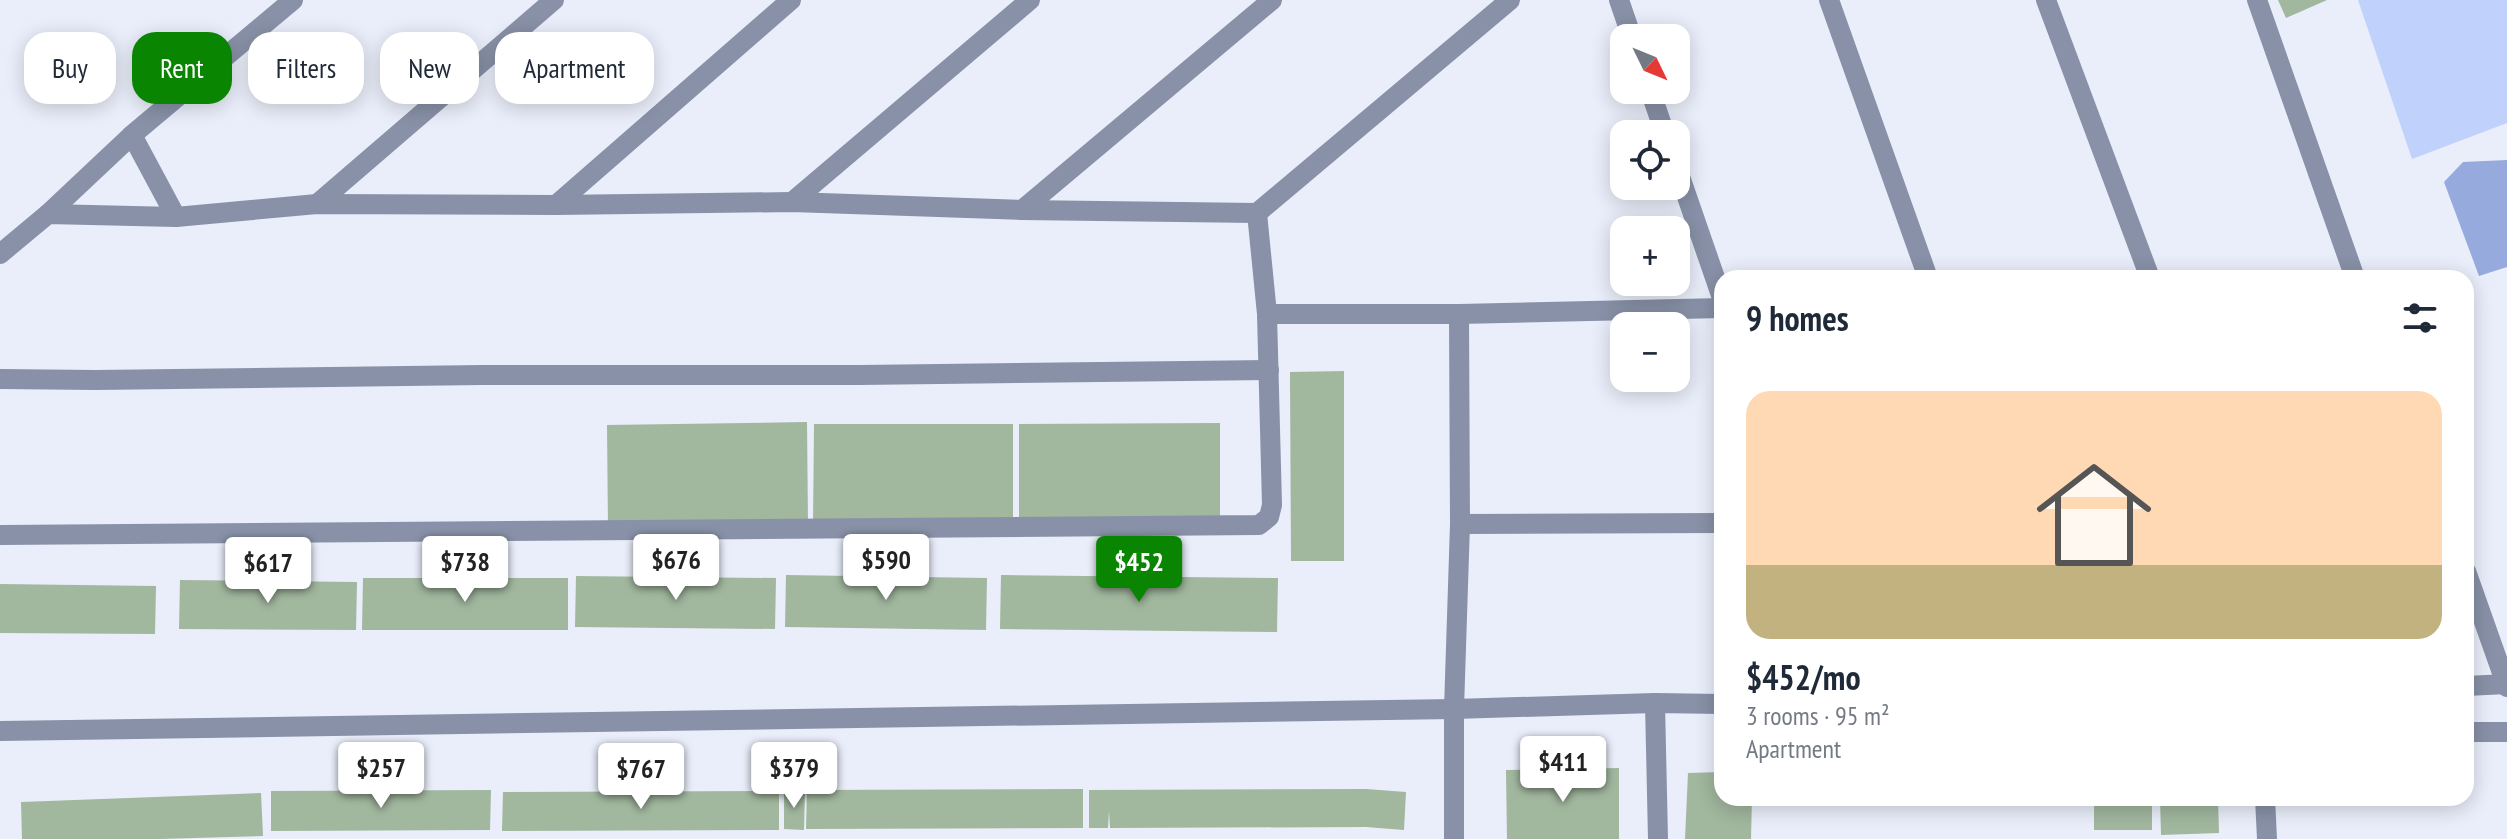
<!DOCTYPE html>
<meta charset="utf-8">
<style>
body{margin:0;font-family:"PT Sans Narrow",sans-serif;background:#f2f2f3;color:#1f2937;height:100vh;display:flex;flex-direction:column;font-size:30px;white-space:nowrap}
*{box-sizing:border-box;margin:0}
p{font-size:26px;color:#747a83}
.icon{flex:none;width:44px;height:44px;fill:none;stroke:currentColor;stroke-width:2;stroke-linecap:round;stroke-linejoin:round}
.map{position:relative;flex:1;overflow:hidden}
.side{position:absolute;left:1714px;top:270px;width:760px;height:536px;display:flex;flex-direction:column;background:#fff;border-radius:24px;box-shadow:0 4px 20px #0003}
.side>*{flex:none}
.hud{position:absolute;left:24px;top:32px;width:760px;height:72px;display:flex;gap:16px}
.needle{width:52px;rotate:133deg}
.fabs{position:absolute;left:1610px;top:24px;display:grid;gap:16px}
.fabs a{display:grid;place-items:center;width:80px;height:80px;border-radius:16px;background:#fff;box-shadow:0 4px 20px #0003;font-size:40px}
.price{position:absolute;translate:-50% -68px;padding:0 18px;border-radius:8px;background:#fff;color:#222;font-size:26px;line-height:52px;filter:drop-shadow(0 2px 4px #0008)}
.price::after{content:'';position:absolute;left:50%;top:48px;width:24px;height:18px;margin-left:-12px;background:inherit;clip-path:polygon(0 0,100% 0,50% 100%)}
.price.active{background:#098501;color:#fff}
ul{padding:0;list-style:none}
li{display:grid;align-content:center;gap:16px;height:424px;padding:0 32px}
li span{display:grid;place-items:center;height:248px;border-radius:24px;color:#555}
li>.icon{margin-inline-start:auto}
span .icon{width:144px;height:144px;fill:#fffc;stroke-width:1}
li b{font-size:34px}
h2{display:flex;justify-content:space-between;align-items:center;height:96px;padding:0 32px;font-size:34px}
.tag{padding:0 28px;border-radius:24px;background:#fff;box-shadow:0 4px 20px #0003;font-size:28px;line-height:72px}
.tag.active{background:#098501;color:#fff}
.map>svg:first-child{display:block}
</style>
<div class="map">
<svg width="2507" height="839" viewBox="0 0 2507 839">
<rect width="100%" height="100%" fill="#e9eefa"/>
<polygon fill="#c0d1fc" points="2358,0 2507,0 2507,123 2412,159"/>
<polygon fill="#96aadd" points="2507,160 2507,267 2479,276 2444,182 2463,162"/>
<g fill="#a1b79e">
<polygon points="2278,0 2327,0 2286,18"/>
<polygon points="1344,371 1344,561 1291,561 1290,372"/>
<polygon points="807,422 808,525 608,528 607,425"/>
<polygon points="1220,423 1220,525 1019,526 1019,424"/>
<polygon points="814,424 1013,424 1013,525 813,526"/>
<polygon points="786,575 987,578 986,630 785,627"/>
<polygon points="1001,575 1278,578 1277,632 1000,629"/>
<polygon points="576,576 776,578 775,629 575,627"/>
<polygon points="363,578 568,578 568,630 362,630"/>
<polygon points="180,580 357,582 356,630 179,629"/>
<polygon points="0,584 156,586 155,634 0,633"/>
<polygon points="1619,768 1619,839 1507,839 1506,770"/>
<polygon points="1722,772 1722,798 1752,798 1751,839 1685,839 1688,773"/>
<polygon points="1083,789 1083,828 806,829 807,790"/>
<polygon points="1366,789 1406,792 1404,830 1366,827 1110,828 1109,811 1108,828 1089,828 1089,790"/>
<polygon points="491,790 490,830 271,831 271,791"/>
<polygon points="779,791 779,830 502,831 503,792"/>
<polygon points="784,791 805,791 804,830 784,829"/>
<polygon points="261,793 263,836 160,839 22,839 21,802"/>
<rect x="2094" y="798" width="58" height="32"/>
<polygon points="2160,798 2218,798 2219,833 2161,835"/>
</g>
<g fill="none" stroke-linecap="round" stroke-linejoin="round">
<g stroke="#8891a7" stroke-width="20">
<polyline points="1619,0 1632,38"/>
<polyline points="1829,0 1928,278"/>
<polyline points="2046,0 2150,278"/>
<polyline points="2257,0 2355,278"/>
<polyline points="1650,90 1665,134"/>
<polyline points="132,135 176,217"/>
<polyline points="1676,165 1722,298"/>
<polyline points="792,202 1030,0"/>
<polyline points="317,204 554,0"/>
<polyline points="556,205 791,0"/>
<polyline points="1022,210 1272,0"/>
<polyline points="48,214 132,135 293,0"/>
<polyline points="0,254 48,214 176,217 317,204 556,205 792,202 1022,210 1257,213 1510,0"/>
<polyline points="1267,314 1459,314 1722,308"/>
<polyline points="0,379 96,380 482,375 860,375 1269,370"/>
<polyline points="1460,524 1722,523"/>
<polyline points="0,535 1259,525 1269,517 1272,505 1267,314 1257,213"/>
<polyline points="2466,571 2507,687"/>
<polyline points="2466,686 2507,684"/>
<polyline points="1655,703 1658,839"/>
<polyline points="0,731 1454,709 1655,703 1722,704"/>
<polyline points="2466,732 2507,732"/>
<polyline points="2265,798 2267,839"/>
<polyline points="1454,839 1454,709 1460,524 1459,314"/>
</g>
</g>
</svg>
<div class="fabs">
<a><svg class="needle" viewBox="-14 -14 28 28"><path d="M0-13l5 13h-10z" fill="#e53935"/><path d="M0 13l5-13h-10z" fill="#747a83"/></svg></a>
<a><svg class="icon" aria-label="locate" viewBox="0 0 24 24"><circle cx="12" cy="12" r="6"/><path d="M12 2v4M12 18v4M2 12h4M18 12h4"/></svg></a>
<a>+</a>
<a>−</a>
</div>
<b class="price" style="left:676px;top:602px">$676</b>
<b class="price" style="left:886px;top:602px">$590</b>
<b class="price" style="left:465px;top:604px">$738</b>
<b class="price active" style="left:1139px;top:604px">$452</b>
<b class="price" style="left:268px;top:605px">$617</b>
<b class="price" style="left:1563px;top:804px">$411</b>
<b class="price" style="left:381px;top:810px">$257</b>
<b class="price" style="left:794px;top:810px">$379</b>
<b class="price" style="left:641px;top:811px">$767</b>
<div class="hud">
<a class="tag">Buy</a>
<a class="tag active">Rent</a>
<a class="tag">Filters</a>
<a class="tag">New</a>
<a class="tag">Apartment</a>
</div>
<section class="side">
<h2>9 homes<svg class="icon" aria-label="filters" viewBox="0 0 24 24"><path d="M4 7h16M4 17h16"/><circle cx="9" cy="7" r="2"/><circle cx="15" cy="17" r="2"/></svg></h2>
<ul>
<li><span style="background:linear-gradient(#ffd9b3 70%,#c2b280 0)"><svg class="icon" aria-label="home" viewBox="0 0 24 24"><path d="M3 11l9-7 9 7M6 9v11h12V9"/></svg></span><div><b>$452/mo</b><p>3 rooms · 95 m²</p><p>Apartment</p></div></li>
</ul>
</section>
</div>
